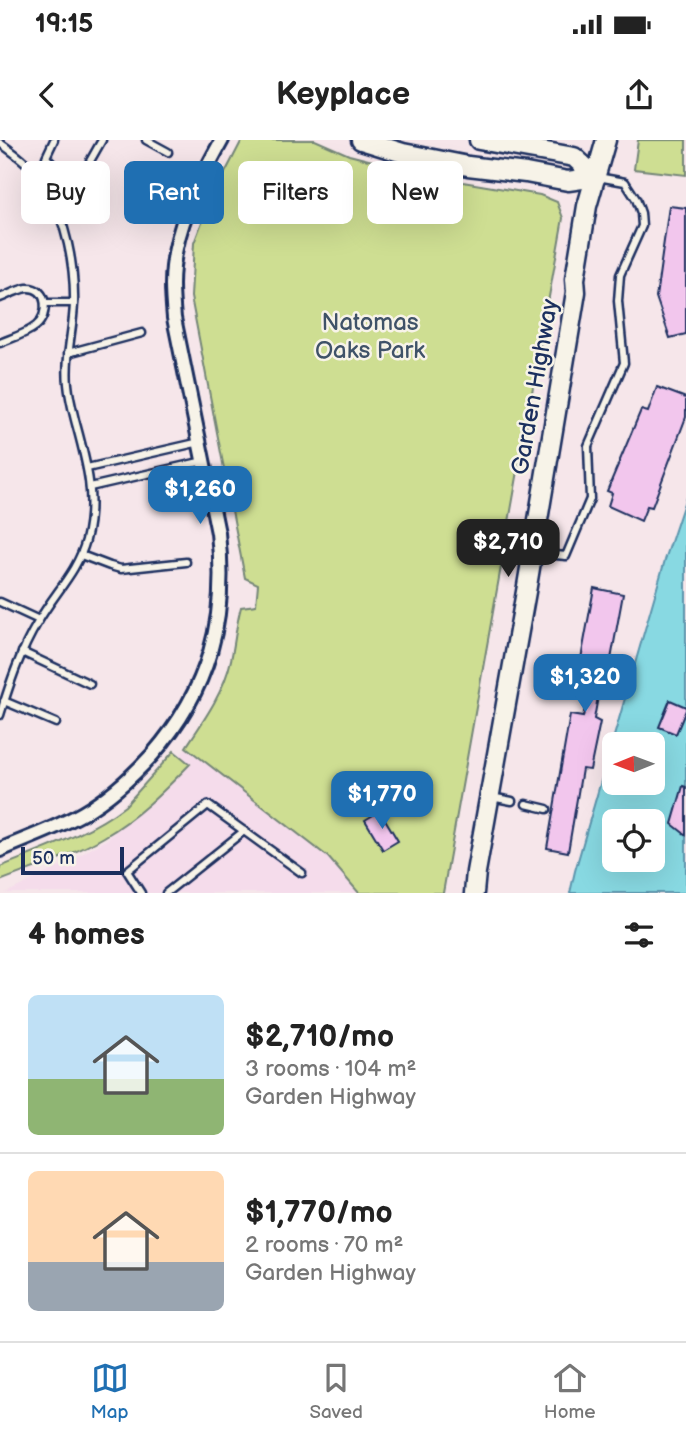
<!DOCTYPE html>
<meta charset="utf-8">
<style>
body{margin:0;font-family:"Balsamiq Sans",sans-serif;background:#f2f2f2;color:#222;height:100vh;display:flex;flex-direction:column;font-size:26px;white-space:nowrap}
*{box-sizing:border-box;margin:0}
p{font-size:23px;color:#767676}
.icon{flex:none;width:38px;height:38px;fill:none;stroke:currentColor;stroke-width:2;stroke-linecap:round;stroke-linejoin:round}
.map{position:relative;height:753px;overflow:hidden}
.side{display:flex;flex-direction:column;background:#fff;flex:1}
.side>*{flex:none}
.hud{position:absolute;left:21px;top:21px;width:644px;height:63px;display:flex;gap:14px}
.needle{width:46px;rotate:269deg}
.controls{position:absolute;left:602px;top:592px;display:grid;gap:14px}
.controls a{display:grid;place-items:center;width:63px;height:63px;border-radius:10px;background:#fff;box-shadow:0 7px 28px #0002;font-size:35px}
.scale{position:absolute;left:21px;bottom:18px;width:103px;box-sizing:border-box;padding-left:7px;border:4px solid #1b2f5e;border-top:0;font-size:19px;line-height:24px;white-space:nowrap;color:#1b2f5e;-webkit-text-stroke:5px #f7f3e8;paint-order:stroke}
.price{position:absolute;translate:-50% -60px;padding:0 16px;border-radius:14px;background:#1f6fb2;color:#fff;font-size:23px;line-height:46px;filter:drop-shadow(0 2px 4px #0008)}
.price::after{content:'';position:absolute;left:50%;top:42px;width:21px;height:16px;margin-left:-10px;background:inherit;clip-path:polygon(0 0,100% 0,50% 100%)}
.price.active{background:#222;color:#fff}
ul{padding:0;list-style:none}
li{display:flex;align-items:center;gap:21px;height:175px;padding:0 28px}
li+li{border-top:2px solid #e0e0e0}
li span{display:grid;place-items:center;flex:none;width:196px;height:140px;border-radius:10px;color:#555}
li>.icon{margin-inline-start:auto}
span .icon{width:84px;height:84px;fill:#fffc;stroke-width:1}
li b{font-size:30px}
h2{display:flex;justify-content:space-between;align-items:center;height:84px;padding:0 28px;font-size:30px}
.pill{padding:0 24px;border-radius:10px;background:#fff;box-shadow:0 7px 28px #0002;font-size:24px;line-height:63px}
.pill.active{background:#1f6fb2;color:#fff}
.status{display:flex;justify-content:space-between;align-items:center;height:49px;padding:0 35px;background:#fff;direction:ltr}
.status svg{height:19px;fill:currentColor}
header{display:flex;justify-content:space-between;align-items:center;height:91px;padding:0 28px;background:#fff;font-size:32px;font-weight:700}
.tabs{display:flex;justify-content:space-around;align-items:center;height:98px;border-top:2px solid #e0e0e0;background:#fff;font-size:19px;color:#767676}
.tabs a{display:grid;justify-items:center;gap:4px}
.tabs .active{color:#1f6fb2}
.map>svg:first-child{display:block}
</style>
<div class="status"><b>19:15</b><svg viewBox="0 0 49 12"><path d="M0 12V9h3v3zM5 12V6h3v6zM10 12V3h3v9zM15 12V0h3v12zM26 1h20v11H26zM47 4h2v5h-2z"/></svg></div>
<header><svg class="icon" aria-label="back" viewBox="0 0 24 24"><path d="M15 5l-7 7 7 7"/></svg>Keyplace<svg class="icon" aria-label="share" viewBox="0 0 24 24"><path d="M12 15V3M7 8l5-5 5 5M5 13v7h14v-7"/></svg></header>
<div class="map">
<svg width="686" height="753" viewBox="0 0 686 753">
<rect width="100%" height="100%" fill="#f6e6ea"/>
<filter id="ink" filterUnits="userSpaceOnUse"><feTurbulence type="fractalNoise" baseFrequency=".0143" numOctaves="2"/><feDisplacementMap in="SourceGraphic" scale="14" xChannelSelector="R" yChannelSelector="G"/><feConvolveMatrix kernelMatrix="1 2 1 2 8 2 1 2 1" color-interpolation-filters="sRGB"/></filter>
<g filter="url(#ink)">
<polygon fill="#f5dceb" points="186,607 328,717 359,753 6,753 57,728 106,700 152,660"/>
<g fill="#cede92" stroke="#748678" stroke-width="2">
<path d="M242,0H315L349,15L439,38L540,55L557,62L563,78L443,753H359L328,717L186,607C204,580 224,552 231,520C235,503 236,485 241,467L256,465L258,444L245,438L191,157L194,103L209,64Z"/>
<polygon points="638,0 686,0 686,35 634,29"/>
<path d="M174,611L190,624C164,651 137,678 104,697C72,716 35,727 0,741V727C41,710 89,694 125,666Z"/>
</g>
<path fill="#88d9e2" stroke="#5c95ad" stroke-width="2" fill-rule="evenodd" d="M686,357V753H570L575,731L665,420ZM614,604H653V642H614ZM614,681H653V719H614Z"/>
<g fill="#f2c6ed" stroke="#1b2f5e" stroke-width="2">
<polygon points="669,66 686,68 686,194 670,198 656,157"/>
<polygon points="657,247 686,258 686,277 652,367 647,366 641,381 608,366 612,353 607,351 641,270 648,272"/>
<polygon points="594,448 623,454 607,541 601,540 594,579 600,582 590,630 582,629 568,712 547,708 570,575 583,577 591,538 578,535"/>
<polygon points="670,560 686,567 686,570 676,594 659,587"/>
<polygon points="683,646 686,647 686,695 672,684"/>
<polygon points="380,671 398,701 383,710 365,680"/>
</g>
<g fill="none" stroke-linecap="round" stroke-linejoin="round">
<g stroke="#1b2f5e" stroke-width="11">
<g id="lane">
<polyline points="54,0 46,17 59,31 77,44 102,0"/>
<polyline points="146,0 168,12"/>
<path d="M0,3C16,14 36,29 46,46C66,80 75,126 74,164C73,191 65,217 68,244C69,256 72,268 75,280C86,321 97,357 86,400C77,433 54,453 38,482C20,512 10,543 0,575"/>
<polyline points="43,42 59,31"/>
<path d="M0,158C8,155 19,149 27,148C49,147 49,176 36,186C26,194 12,198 0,203"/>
<polyline points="45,163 74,163"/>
<polyline points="68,213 142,193"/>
<polyline points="87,328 200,302"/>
<polyline points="90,347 204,321"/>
<polyline points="534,413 566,416 590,359 588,306 624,223 618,161 620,135 642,86 641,73 636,59 625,42 598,37"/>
<polyline points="81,415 110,426 121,429 186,422"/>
<polyline points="0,462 39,480"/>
<polyline points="22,512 90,544"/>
<polyline points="4,561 56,583"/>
<polyline points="491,657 512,661"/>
<polyline points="526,664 547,669"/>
<polyline points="141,753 127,731 208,665 302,733"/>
<polyline points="166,753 244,691"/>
</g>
</g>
<g stroke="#1b2f5e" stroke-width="18">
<path id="street" d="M0,710C27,698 57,688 83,673C109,658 131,638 152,615C209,550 228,479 218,393L174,178C173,167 172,156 172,145C172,92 197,45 222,0"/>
</g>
<g stroke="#1b2f5e" stroke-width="23">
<g id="secondary">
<polyline points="361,0 403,13 468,26 526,33 568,41 596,37"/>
<polyline points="479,0 574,17 596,37"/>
<polyline points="474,753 476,732 527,446 576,152 575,139 587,66 606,0"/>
</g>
</g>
<use href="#lane" stroke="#f7f3e8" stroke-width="6"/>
<use href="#street" stroke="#f7f3e8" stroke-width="12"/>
<use href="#secondary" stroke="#f7f3e8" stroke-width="18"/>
</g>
</g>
<g text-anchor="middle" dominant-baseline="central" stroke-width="5" stroke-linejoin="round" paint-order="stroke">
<g font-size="24" fill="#3f5268" stroke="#f7f3e8">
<text x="370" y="182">Natomas<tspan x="370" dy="28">Oaks Park</tspan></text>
</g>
<g font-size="24" fill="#1b2f5e" stroke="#f7f3e8">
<text transform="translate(535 247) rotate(-80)">Garden Highway</text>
</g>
</g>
</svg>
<div class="controls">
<a><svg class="needle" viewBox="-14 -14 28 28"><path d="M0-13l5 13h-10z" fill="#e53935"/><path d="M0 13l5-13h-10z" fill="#767676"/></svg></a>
<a><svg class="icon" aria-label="locate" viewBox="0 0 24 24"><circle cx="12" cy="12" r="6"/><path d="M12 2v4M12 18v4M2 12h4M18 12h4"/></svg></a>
</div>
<div class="scale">50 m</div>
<b class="price" style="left:200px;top:386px">$1,260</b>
<b class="price active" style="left:508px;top:439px">$2,710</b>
<b class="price" style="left:585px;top:574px">$1,320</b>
<b class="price" style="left:382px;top:691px">$1,770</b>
<div class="hud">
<a class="pill">Buy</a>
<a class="pill active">Rent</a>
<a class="pill">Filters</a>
<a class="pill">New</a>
</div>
</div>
<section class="side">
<h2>4 homes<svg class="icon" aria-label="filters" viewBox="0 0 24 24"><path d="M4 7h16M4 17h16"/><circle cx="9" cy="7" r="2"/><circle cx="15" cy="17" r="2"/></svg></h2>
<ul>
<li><span style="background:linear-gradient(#bfe0f5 60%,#8fb573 0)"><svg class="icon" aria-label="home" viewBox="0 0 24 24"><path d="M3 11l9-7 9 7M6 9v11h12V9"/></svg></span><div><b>$2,710/mo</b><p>3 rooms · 104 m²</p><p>Garden Highway</p></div></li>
<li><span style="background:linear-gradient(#ffd9b3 65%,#9aa5b1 0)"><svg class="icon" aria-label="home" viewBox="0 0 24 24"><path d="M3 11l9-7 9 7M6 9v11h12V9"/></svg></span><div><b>$1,770/mo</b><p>2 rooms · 70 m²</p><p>Garden Highway</p></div></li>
</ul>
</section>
<nav class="tabs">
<a class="active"><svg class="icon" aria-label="map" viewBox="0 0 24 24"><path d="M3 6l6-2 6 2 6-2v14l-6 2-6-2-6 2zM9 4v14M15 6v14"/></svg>Map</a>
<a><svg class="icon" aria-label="saved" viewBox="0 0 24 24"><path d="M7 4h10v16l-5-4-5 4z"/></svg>Saved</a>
<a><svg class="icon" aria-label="home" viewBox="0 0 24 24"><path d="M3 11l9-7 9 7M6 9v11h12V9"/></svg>Home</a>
</nav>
